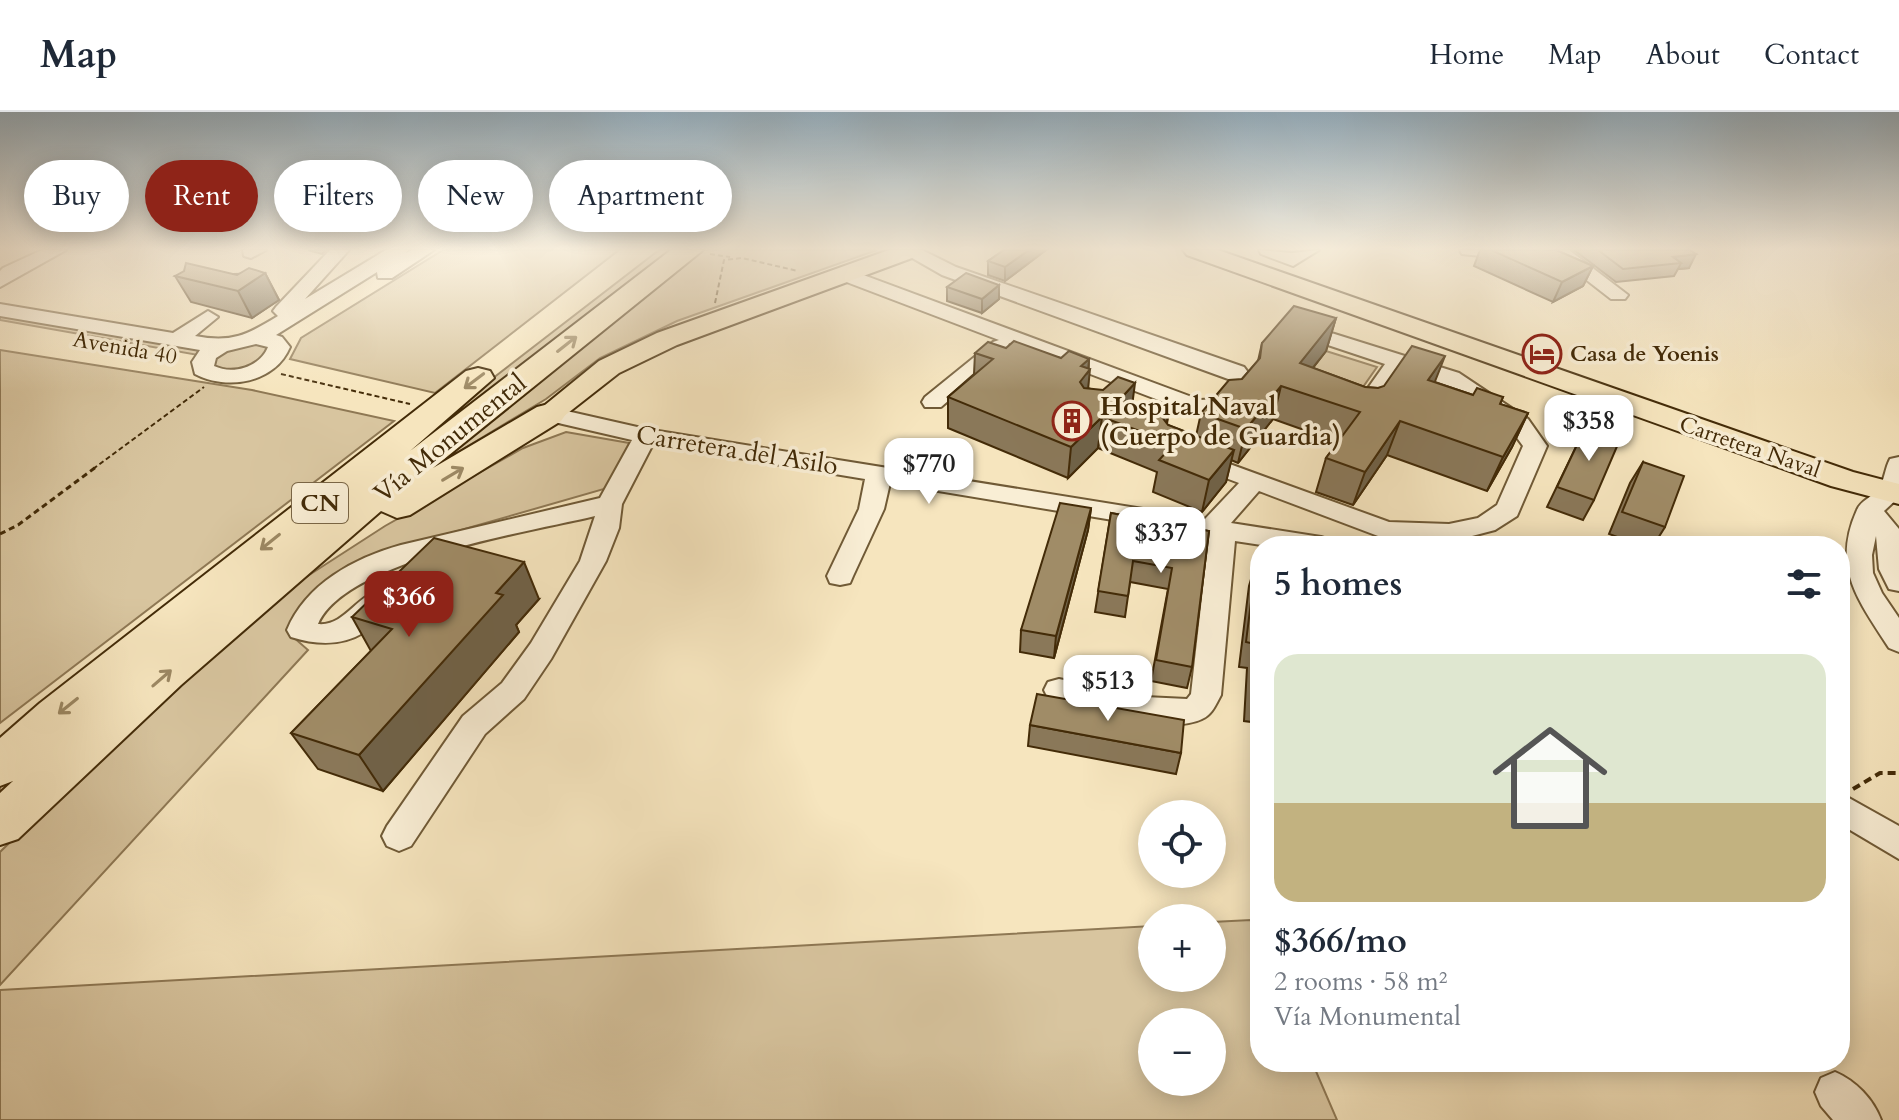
<!DOCTYPE html>
<meta charset="utf-8">
<style>
body{margin:0;font-family:Cardo,serif;background:#f2f2f3;color:#1f2937;height:100vh;display:flex;flex-direction:column;font-size:30px;white-space:nowrap}
*{box-sizing:border-box;margin:0}
p{font-size:26px;color:#747a83}
.icon{flex:none;width:44px;height:44px;fill:none;stroke:currentColor;stroke-width:2;stroke-linecap:round;stroke-linejoin:round}
.map{position:relative;flex:1;overflow:hidden}
.sheet{position:absolute;left:1250px;top:424px;width:600px;height:536px;display:flex;flex-direction:column;background:#fff;border-radius:32px;box-shadow:0 4px 20px #0003}
.sheet>*{flex:none}
.top-card{position:absolute;left:24px;top:48px;width:760px;height:72px;display:flex;gap:16px}
.tools{position:absolute;left:1138px;top:688px;display:grid;gap:16px}
.tools a{display:grid;place-items:center;width:88px;height:88px;border-radius:50%;background:#fff;box-shadow:0 4px 20px #0003;font-size:40px}
.price{position:absolute;translate:-50% -68px;padding:0 18px;border-radius:16px;background:#fff;color:#222;font-size:26px;line-height:52px;filter:drop-shadow(0 2px 4px #0008)}
.price::after{content:'';position:absolute;left:50%;top:48px;width:24px;height:18px;margin-left:-12px;background:inherit;clip-path:polygon(0 0,100% 0,50% 100%)}
.price.selected{background:#8f2418;color:#fff}
ul{padding:0;list-style:none}
li{display:grid;align-content:center;gap:16px;height:424px;padding:0 24px}
li+li{border-top:2px solid #e0e1e3}
li span{display:grid;place-items:center;height:248px;border-radius:24px;color:#555}
li>.icon{margin-inline-start:auto}
span .icon{width:144px;height:144px;fill:#fffc;stroke-width:1}
li b{font-size:34px}
h2{display:flex;justify-content:space-between;align-items:center;height:96px;padding:0 24px;font-size:34px}
.pill{padding:0 28px;border-radius:36px;background:#fff;box-shadow:0 4px 20px #0003;font-size:28px;line-height:72px}
.pill.selected{background:#8f2418;color:#fff}
header{display:flex;align-items:center;gap:48px;box-sizing:border-box;height:112px;padding:0 40px;background:#fff;border-bottom:2px solid #e0e1e3}
header strong{font-size:38px}
nav{display:flex;gap:44px;margin-inline-start:auto;font-size:28px}
.map>svg:first-child{display:block}
</style>
<header>
<strong>Map</strong>
<nav><a>Home</a><a>Map</a><a>About</a><a>Contact</a></nav>
</header>
<div class="map">
<svg width="1899" height="1008" viewBox="0 0 1899 1008">
<rect width="100%" height="100%" fill="#f6e5be"/>
<filter id="stains"><feTurbulence type="fractalNoise" baseFrequency=".0025" numOctaves="4"/><feColorMatrix values="0 0 0 0 .2 0 0 0 0 .09 0 0 0 0 .02 0 0 0 .5 -.17"/></filter>
<radialGradient id="worn" r=".72"><stop offset=".6" stop-color="#630" stop-opacity="0"/><stop offset="1" stop-color="#630" stop-opacity=".3"/></radialGradient>
<g fill="#d8c59f" stroke="#8e7854" stroke-width="2" fill-rule="evenodd">
<polygon points="443,138 619,138 435,281 290,247 301,226"/>
<polygon points="659,138 671,138 0,693 0,673 462,290"/>
<polygon points="701,138 877,138 677,209 600,246 546,287 412,368"/>
<polygon points="0,202 205,237 198,243 0,208"/>
<polygon points="249,230 270,235 267,247 242,259 214,257 212,246 218,241"/>
<polygon points="0,238 252,278 394,309 0,611"/>
<polygon points="1326,239 1377,255 1344,302 1291,284"/>
<polygon points="566,320 635,332 604,377 440,424 367,453 292,524 308,538 0,873 0,740 155,590 289,476 385,414 523,336"/>
<path d="M1251,808L1260,829V950H1312L1337,1008H0V878L1152,814V866H1212V810ZM1152,910H1212V970H1152Z"/>
</g>
<g fill="none" stroke-linecap="round" stroke-linejoin="round">
<g stroke="#705a36" stroke-width="4">
<g id="minor">
<polygon points="42,138 66,138 0,175 0,159 3,156"/>
<polygon points="243,138 266,138 251,146 244,144"/>
<path d="M330,138H349L305,187L386,138H408L406,141L412,138H434L392,166H378L377,160L276,223L282,225L290,235C275,271 227,279 195,262L192,250L200,238L0,204V192L173,221L208,199L218,205L195,224C232,231 247,223 278,204L273,199L276,195ZM256,232L268,235C260,255 233,263 214,254L216,246L227,239Z"/>
<polygon points="922,138 956,155 1244,255 1253,267 1250,277 1232,298 1190,300 1009,231 1007,238 941,295 925,295 922,290 925,285 993,230 999,228 836,166 833,162 836,158 850,158 1200,288 1217,287 1231,268 942,163 900,139"/>
<polygon points="1259,138 1292,141 1319,138 1293,154 1261,142"/>
<polygon points="1460,138 1490,138 1481,144 1462,142"/>
<polygon points="1548,138 1569,138 1628,183 1625,187 1611,187"/>
<path d="M1293,209L1459,261L1528,307L1547,334L1517,404L1495,418L1449,430L1386,427L1259,379L1231,411L1321,425L1330,428L1334,434H1268L1235,429L1221,583C1216,592 1212,603 1202,607C1167,624 1085,598 1048,586L1044,578L1048,570L1059,567L1145,585L1187,587L1191,582L1209,424L890,371L884,397L853,464L850,471L840,473L830,471L827,464L859,397L865,367L653,332L622,392L619,416L606,449L551,547L524,587L485,622L411,734L399,739L387,734L382,724L387,714L463,604L502,571L531,531L580,449L595,404C529,420 346,448 318,512C349,515 361,471 391,480L395,487C370,529 335,539 291,525L287,518C306,472 354,446 401,433L600,386L632,328L541,307L538,302L541,297L549,295L646,317L1205,407L1239,371L1186,351L1182,346L1186,341L1194,339L1389,410L1449,412L1478,406L1497,393L1523,334C1497,295 1446,272 1403,258L1370,305H1354L1351,300L1385,252L1286,219L1283,215L1286,211Z"/>
<path d="M1899,345V385L1884,399L1899,417V479L1889,477L1879,457L1876,424L1872,443L1873,461L1882,481L1899,506V540L1889,536C1859,489 1831,456 1857,398C1861,388 1873,385 1879,376C1885,367 1885,356 1890,347Z"/>
<polygon points="1840,681 1899,714 1899,747 1840,712"/>
<path d="M1835,960C1856,969 1873,987 1881,1008H1833L1821,994L1815,980L1821,966Z"/>
</g>
</g>
<g stroke="#432b08" stroke-width="4">
<g id="major">
<polygon points="889,138 924,138 920,143 677,233 619,261 559,308 549,311 539,308 534,302 599,249 657,221"/>
<polygon points="1183,138 1218,138 1853,360 1899,372 1899,392 1831,374 1187,143"/>
</g>
</g>
<g stroke="#432b08" stroke-width="4">
<polygon id="highway" points="671,138 703,138 433,356 537,295 549,292 561,295 566,302 561,309 410,403 397,406 381,399 181,573 18,727 0,733 0,681 13,669 0,674 0,626 40,591 466,259 478,256 490,259 494,266 410,339"/>
</g>
<g stroke="#432b08" stroke-width="2" stroke-dasharray="5 3" stroke-linecap="butt">
<polyline points="710,142 730,145"/>
<polyline points="715,191 724,148 742,146 798,159"/>
<polyline points="281,262 410,292"/>
<polyline points="93,357 204,275"/>
</g>
<polyline stroke="#432b08" stroke-width="3" stroke-dasharray="6 4" stroke-linecap="butt" points="0,422 18,413 96,355"/>
<polyline stroke="#432b08" stroke-width="4" stroke-dasharray="8 5" stroke-linecap="butt" points="1853,677 1880,661 1899,661"/>
<use href="#minor" fill="#f9eed5" fill-rule="evenodd"/>
<use href="#major" fill="#f6e5be" fill-rule="evenodd"/>
<use href="#highway" fill="#f6e5be" fill-rule="evenodd"/>
</g>
<g fill="#8a7859" stroke="#432b08" stroke-width="2">
<polygon points="308,138 326,138 322,142"/>
<polygon points="1004,138 1046,138 1005,169 988,163 988,149"/>
<polygon points="1480,138 1556,138 1593,154 1583,174 1553,190 1474,154"/>
<polygon points="1574,138 1690,138 1689,156 1678,157 1674,164 1616,170"/>
<polygon points="265,161 279,188 252,206 191,190 175,164"/>
<polygon points="999,173 999,187 982,201 947,189 947,175"/>
<polygon points="1336,206 1326,239 1313,256 1365,275 1378,276 1435,270 1473,283 1503,285 1500,292 1528,301 1512,335 1487,379 1387,343 1353,393 1316,380 1326,346 1338,330 1273,307 1238,351 1231,348 1226,370 1202,400 1153,380 1157,360 1098,336 1068,366 948,316 948,285 974,262 975,241 1006,236 1061,246 1089,247 1088,276 1132,293 1169,297 1167,312 1168,313 1196,324 1201,301 1242,267 1258,249 1262,231"/>
<polygon points="1586,314 1594,388 1583,408 1547,395"/>
<polygon points="1643,350 1665,415 1653,434 1642,434 1609,422 1630,371"/>
<polygon points="1091,396 1088,418 1054,546 1020,540 1021,518"/>
<polygon points="1111,401 1209,419 1192,555 1187,576 1151,569 1168,477 1130,470 1125,505 1095,500"/>
<polygon points="1256,450 1260,450 1260,611 1244,609 1247,556 1239,555 1249,474"/>
<polygon points="539,487 516,513 519,520 383,679 318,657 291,621 371,539 352,505"/>
<polygon points="1030,613 1181,641 1176,662 1028,634"/>
</g>
<g fill="#706248" stroke="#432b08" stroke-width="2">
<polygon points="1029,138 1046,138 1005,169 1005,155"/>
<polygon points="1696,142 1689,156 1678,157 1681,151 1673,145"/>
<polygon points="1593,154 1583,174 1553,190 1562,170"/>
<polygon points="265,161 279,188 252,206 238,179"/>
<polygon points="999,173 999,187 982,201 982,187"/>
<polygon points="1336,206 1326,239 1295,278 1300,251"/>
<polygon points="1445,244 1432,277 1428,268"/>
<polygon points="1089,247 1088,260 1090,257 1087,288 1077,301 1081,254"/>
<polygon points="1135,271 1131,302 1122,285"/>
<polygon points="1281,274 1273,307 1238,351 1246,317"/>
<polygon points="1169,297 1164,328 1162,305"/>
<polygon points="1528,301 1512,335 1487,379 1503,345"/>
<polygon points="1102,305 1098,336 1068,366 1071,335"/>
<polygon points="1400,309 1387,343 1353,393 1365,360"/>
<polygon points="1234,338 1226,370 1202,400 1209,368"/>
<polygon points="1091,396 1088,418 1054,546 1056,524"/>
<polygon points="524,450 539,487 516,513 519,520 383,679 359,643 496,481"/>
</g>
<g fill="#a08c67" stroke="#432b08" stroke-width="2">
<polygon points="1004,138 1029,138 1005,155 988,149"/>
<polygon points="1491,138 1556,138 1593,154 1562,170"/>
<polygon points="1598,138 1690,138 1696,142 1673,145 1681,151 1623,157"/>
<polygon points="186,151 237,163 249,156 265,161 238,179 175,164 184,159"/>
<polygon points="966,161 999,173 982,187 947,175"/>
<polygon points="1294,194 1336,206 1300,251 1365,275 1378,276 1384,274 1412,234 1445,244 1428,268 1473,283 1477,276 1503,285 1500,292 1528,301 1503,345 1400,309 1365,360 1326,346 1360,300 1281,274 1246,317 1201,301 1229,268 1242,267 1260,246 1262,231"/>
<polygon points="1014,229 1061,246 1069,239 1089,247 1081,254 1090,257 1080,270 1084,276 1103,278 1118,265 1135,271 1122,285 1127,292 1137,294 1150,290 1169,297 1162,305 1168,313 1234,338 1209,368 1159,348 1174,332 1102,305 1071,335 948,285 993,247 975,241 988,230 1006,236"/>
<polygon points="1586,314 1621,325 1594,388 1557,375"/>
<polygon points="1643,350 1684,364 1665,415 1622,400"/>
<polygon points="1060,391 1091,396 1056,524 1021,518"/>
<polygon points="1111,401 1209,419 1192,555 1156,548 1172,456 1133,449 1128,484 1098,479"/>
<polygon points="434,426 524,450 496,481 503,483 359,643 291,621 392,517 352,505"/>
<polygon points="1256,450 1260,450 1260,586 1252,584 1255,532 1246,530"/>
<polygon points="1037,582 1184,608 1181,641 1030,613"/>
</g>
<defs><path id="oneway-shaft" d="M-6 0H5M1.5-3L5.5 0L1.5 3" fill="none" stroke-width="1.6" stroke-linecap="round" stroke-linejoin="round" transform="scale(2)"/></defs>
<g stroke="#9c8863">
<use href="#oneway-shaft" transform="translate(567 232) rotate(-38)"/>
<use href="#oneway-shaft" transform="translate(474 269) rotate(143)"/>
<use href="#oneway-shaft" transform="translate(453 362) rotate(-31)"/>
<use href="#oneway-shaft" transform="translate(270 430) rotate(141)"/>
<use href="#oneway-shaft" transform="translate(162 566) rotate(-41)"/>
<use href="#oneway-shaft" transform="translate(68 594) rotate(141)"/>
</g>
<linearGradient id="sky" x2="0" y2="1"><stop stop-color="#95aebe"/><stop offset="0.49" stop-color="#fbf3e2"/><stop offset="1" stop-color="#fbf3e2" stop-opacity="0"/></linearGradient>
<rect width="1899" height="279" fill="url(#sky)"/>
<defs>
<g id="hotel-ring" transform="scale(2)"><circle r="9.5" fill="#f9eed5" stroke="#8f2418" stroke-width="1.5"/><path d="M-6-4.5h1.5V1H6V5H4.5V3h-9V5H-6ZM-4 0a1.8 1.8 0 1 1 3.6 0ZM.5 0V-2.5h3Q6-2.5 6 0Z" fill="#8f2418"/></g>
<g id="building-ring" transform="scale(2)"><circle r="9.5" fill="#f9eed5" stroke="#8f2418" stroke-width="1.5"/><path d="M-4-6H4V6H1V3H-1V6H-4ZM-2.5-4.3h1.7v1.8h-1.7ZM.8-4.3h1.7v1.8H.8ZM-2.5-1h1.7V.8h-1.7ZM.8-1h1.7V.8H.8Z" fill="#8f2418"/></g>
</defs>
<g fill-rule="evenodd">
<use href="#hotel-ring" x="1542" y="242"/>
<use href="#building-ring" x="1072" y="309"/>
</g>
<g text-anchor="middle" dominant-baseline="central" stroke-width="7" stroke-linejoin="round" paint-order="stroke">
<g font-size="22" fill="#432b08" stroke="#f9eed5">
<text transform="translate(125 236) rotate(10)">Avenida 40</text>
<text transform="translate(1750 335) rotate(19)">Carretera Naval</text>
</g>
<g font-size="22" font-weight="bold" fill="#432b08" stroke="#f9eed5" text-anchor="start">
<text x="1570" y="242">Casa de Yoenis</text>
</g>
<rect fill="#f9eed5" stroke="#7a6646" stroke-width="2" x="292" y="371" width="56" height="40" rx="6"/>
<g font-size="24" font-weight="bold" fill="#432b08">
<text x="320" y="391">CN</text>
</g>
<g font-size="26" font-weight="bold" fill="#432b08" stroke="#f9eed5" text-anchor="start">
<text x="1100" y="294">Hospital Naval<tspan x="1100" dy="30">(Cuerpo de Guardia)</tspan></text>
</g>
<g font-size="26" fill="#432b08" stroke="#f9eed5">
<text transform="translate(450 326) rotate(-39)">Vía Monumental</text>
<text transform="translate(737 338) rotate(9)">Carretera del Asilo</text>
</g>
</g>
<rect width="100%" height="100%" filter="url(#stains)"/>
<rect width="100%" height="100%" fill="url(#worn)"/>
</svg>
<div class="tools">
<a><svg class="icon" aria-label="locate" viewBox="0 0 24 24"><circle cx="12" cy="12" r="6"/><path d="M12 2v4M12 18v4M2 12h4M18 12h4"/></svg></a>
<a>+</a>
<a>−</a>
</div>
<b class="price" style="left:1589px;top:351px">$358</b>
<b class="price" style="left:929px;top:394px">$770</b>
<b class="price" style="left:1161px;top:463px">$337</b>
<b class="price selected" style="left:409px;top:527px">$366</b>
<b class="price" style="left:1108px;top:611px">$513</b>
<div class="top-card">
<a class="pill">Buy</a>
<a class="pill selected">Rent</a>
<a class="pill">Filters</a>
<a class="pill">New</a>
<a class="pill">Apartment</a>
</div>
<section class="sheet">
<h2>5 homes<svg class="icon" aria-label="filters" viewBox="0 0 24 24"><path d="M4 7h16M4 17h16"/><circle cx="9" cy="7" r="2"/><circle cx="15" cy="17" r="2"/></svg></h2>
<ul>
<li><span style="background:linear-gradient(#dfe7d0 60%,#c2b280 0)"><svg class="icon" aria-label="home" viewBox="0 0 24 24"><path d="M3 11l9-7 9 7M6 9v11h12V9"/></svg></span><div><b>$366/mo</b><p>2 rooms · 58 m²</p><p>Vía Monumental</p></div></li>
</ul>
</section>
</div>
